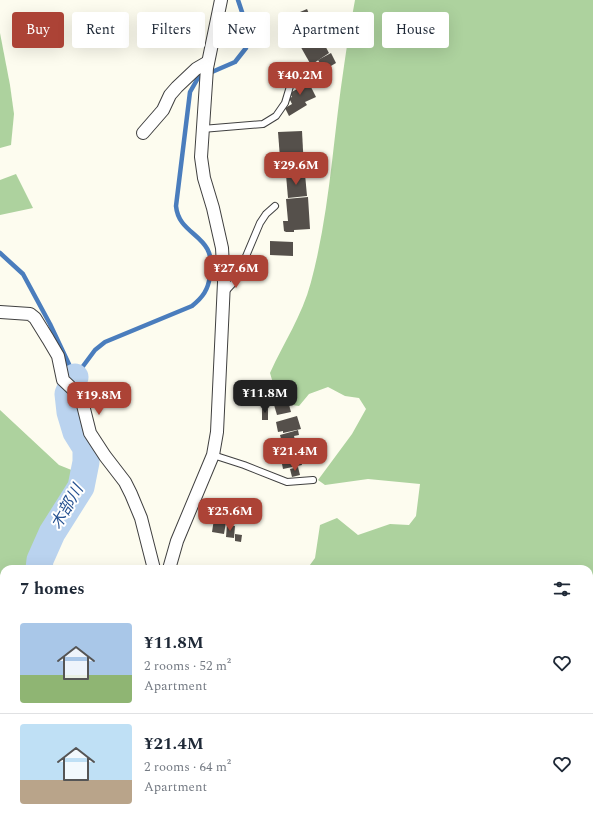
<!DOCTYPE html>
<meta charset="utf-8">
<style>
body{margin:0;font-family:Spectral,"Noto Sans JP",serif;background:#f6f6f7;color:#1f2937;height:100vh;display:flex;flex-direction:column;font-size:15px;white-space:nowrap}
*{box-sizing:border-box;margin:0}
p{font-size:13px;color:#747a83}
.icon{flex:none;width:22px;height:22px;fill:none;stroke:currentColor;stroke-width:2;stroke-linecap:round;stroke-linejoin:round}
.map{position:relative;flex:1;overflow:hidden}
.drawer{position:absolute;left:0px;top:565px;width:593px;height:256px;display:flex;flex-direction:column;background:#fff;border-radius:12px 12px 0 0;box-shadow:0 4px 16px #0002}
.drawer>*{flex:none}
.top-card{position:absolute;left:12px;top:12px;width:569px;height:36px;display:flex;gap:8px}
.price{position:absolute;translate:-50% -34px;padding:0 9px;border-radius:8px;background:#ac4336;color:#fff;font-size:13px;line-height:26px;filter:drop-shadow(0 1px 2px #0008)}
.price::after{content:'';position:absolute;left:50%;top:24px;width:12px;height:9px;margin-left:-6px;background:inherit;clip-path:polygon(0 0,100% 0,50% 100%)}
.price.on{background:#222;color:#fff}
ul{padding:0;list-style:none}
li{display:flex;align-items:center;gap:12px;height:100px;padding:0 20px}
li+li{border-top:1px solid #e0e1e3}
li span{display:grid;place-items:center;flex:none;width:112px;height:80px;border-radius:4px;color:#555}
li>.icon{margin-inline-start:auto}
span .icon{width:48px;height:48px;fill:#fffc;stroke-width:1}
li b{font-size:17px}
h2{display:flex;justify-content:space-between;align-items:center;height:48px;padding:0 20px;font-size:17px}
.pill{padding:0 14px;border-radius:4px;background:#fff;box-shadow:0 4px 16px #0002;font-size:14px;line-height:36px}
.pill.on{background:#ac4336;color:#fff}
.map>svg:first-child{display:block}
</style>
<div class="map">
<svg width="593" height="821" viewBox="0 0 593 821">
<rect width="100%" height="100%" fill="#fdfcef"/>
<g fill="#add29e">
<path d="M355,0H593V747L589,748V569H307L315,558L320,525L337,518L358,535L390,524L409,525L416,516L420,484L368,479L325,485L318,480L352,434L366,409L359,398L345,396L328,387L309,394L299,406C279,404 275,390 270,373C284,342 302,316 311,282C330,211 333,138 344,66C347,44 351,22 355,0Z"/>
<polygon points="0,33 10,85 14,114 11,145 0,148"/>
<polygon points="16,174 33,208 0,215 0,180"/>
<polygon points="0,410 59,465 74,471 71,498 62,524 44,551 40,569 4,569 4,817 88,817 87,821 0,821"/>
<polygon points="399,817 519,817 515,821 400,821"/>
</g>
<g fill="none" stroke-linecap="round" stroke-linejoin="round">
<path stroke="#4a7dbd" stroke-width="4.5" d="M0,253L23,274L50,324L75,377L95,350L105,342L192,306C203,297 208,290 210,276C218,233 179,238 176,206L190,92L198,78L235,62L246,48L249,33L238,0"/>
<g stroke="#bad3ef" stroke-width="27">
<polyline points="39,569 40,560 52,533 81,487 86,462 86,448 76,432 70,412 68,394 75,377"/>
<polyline points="105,817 105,821"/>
</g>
</g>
<g fill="#55504b">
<polygon points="307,9 312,21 299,27 293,15"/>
<polygon points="314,25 329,53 311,65 294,35"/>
<polygon points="331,53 336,63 324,70 318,60"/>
<polygon points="319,62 326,77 311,83 305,71"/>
<polygon points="305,75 316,97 305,102 307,105 289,116 285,108 292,104 289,98 292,97 290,93 297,89 294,81"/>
<polygon points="302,131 304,169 281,171 278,132"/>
<polygon points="305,174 307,196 288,198 286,175"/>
<polygon points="308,197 310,229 294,230 294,232 286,232 284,231 283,221 288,221 286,199"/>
<polygon points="270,241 293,242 293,256 270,255"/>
<polygon points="286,394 291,412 277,415 272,398"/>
<rect x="262" y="409" width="6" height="11"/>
<polygon points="297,416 301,429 283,433 283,431 278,432 276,422"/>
<polygon points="298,430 299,435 294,436 295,440 284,442 297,440 302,465 283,469 281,459 279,460 277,454 279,454 277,444 282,443 280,435"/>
<polygon points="298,467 300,475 292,477 290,469"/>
<polygon points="213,508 233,513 232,522 226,522 224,534 212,532 214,519 211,519"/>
<polygon points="227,525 235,526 234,538 226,537"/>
<polygon points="235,534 242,535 241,542 235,541"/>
</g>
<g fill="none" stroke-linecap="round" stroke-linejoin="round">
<g stroke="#404040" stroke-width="8">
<g id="lane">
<polyline points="202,129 263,124 276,116 285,103 291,83 302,67"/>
<polyline points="225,292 236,280 260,223 266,214 275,206"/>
<polyline points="213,455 244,465 287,482 313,480"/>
</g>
</g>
<g stroke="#404040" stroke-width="14">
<g id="street">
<polyline points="143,133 163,110 170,95 177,87 196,69 208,62"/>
<polyline points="0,312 30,314 35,318 48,339 58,356 63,380 81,397 90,433 105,456 125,482 131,494 141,518 154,569"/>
<polyline points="169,569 177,541 213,455 217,432 224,282 222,248 213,208 204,178 201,157 207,68 221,0"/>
<polyline points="589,786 593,785"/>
<polyline points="164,821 166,817"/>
<polyline points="554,821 557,817"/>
</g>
</g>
<g stroke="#2f2f2f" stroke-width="20">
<polyline id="secondary" points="253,817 255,821"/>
</g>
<use href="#lane" stroke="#fff" stroke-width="6"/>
<use href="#street" stroke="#fff" stroke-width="12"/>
<use href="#secondary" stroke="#f2f5b2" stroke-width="18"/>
</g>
<g text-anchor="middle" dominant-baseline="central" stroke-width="4" stroke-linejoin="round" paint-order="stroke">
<g font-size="16" font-style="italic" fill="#265190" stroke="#fff">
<text transform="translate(67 507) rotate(-60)">木部川</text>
</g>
</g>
</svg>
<b class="price" style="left:300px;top:96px">¥40.2M</b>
<b class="price" style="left:296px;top:186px">¥29.6M</b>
<b class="price" style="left:236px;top:289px">¥27.6M</b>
<b class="price on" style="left:265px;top:414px">¥11.8M</b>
<b class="price" style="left:99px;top:416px">¥19.8M</b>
<b class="price" style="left:295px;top:472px">¥21.4M</b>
<b class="price" style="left:230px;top:532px">¥25.6M</b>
<div class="top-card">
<a class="pill on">Buy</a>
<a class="pill">Rent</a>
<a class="pill">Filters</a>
<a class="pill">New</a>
<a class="pill">Apartment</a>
<a class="pill">House</a>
</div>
<section class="drawer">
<h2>7 homes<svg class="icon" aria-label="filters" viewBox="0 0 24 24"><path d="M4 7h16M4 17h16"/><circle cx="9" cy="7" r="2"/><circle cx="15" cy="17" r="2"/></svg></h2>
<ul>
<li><span style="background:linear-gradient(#a9c7e8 65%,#8fb573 0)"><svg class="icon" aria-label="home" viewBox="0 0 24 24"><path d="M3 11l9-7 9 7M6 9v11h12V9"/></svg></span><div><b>¥11.8M</b><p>2 rooms · 52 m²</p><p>Apartment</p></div><svg class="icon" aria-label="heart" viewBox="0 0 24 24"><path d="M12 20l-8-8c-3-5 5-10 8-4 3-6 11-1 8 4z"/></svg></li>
<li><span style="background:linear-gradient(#bfe0f5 70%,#b9a48a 0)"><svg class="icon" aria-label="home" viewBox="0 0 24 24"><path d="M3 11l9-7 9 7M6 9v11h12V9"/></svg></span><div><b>¥21.4M</b><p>2 rooms · 64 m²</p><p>Apartment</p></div><svg class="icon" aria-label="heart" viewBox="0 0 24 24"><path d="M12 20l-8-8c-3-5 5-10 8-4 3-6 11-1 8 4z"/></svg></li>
</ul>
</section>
</div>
